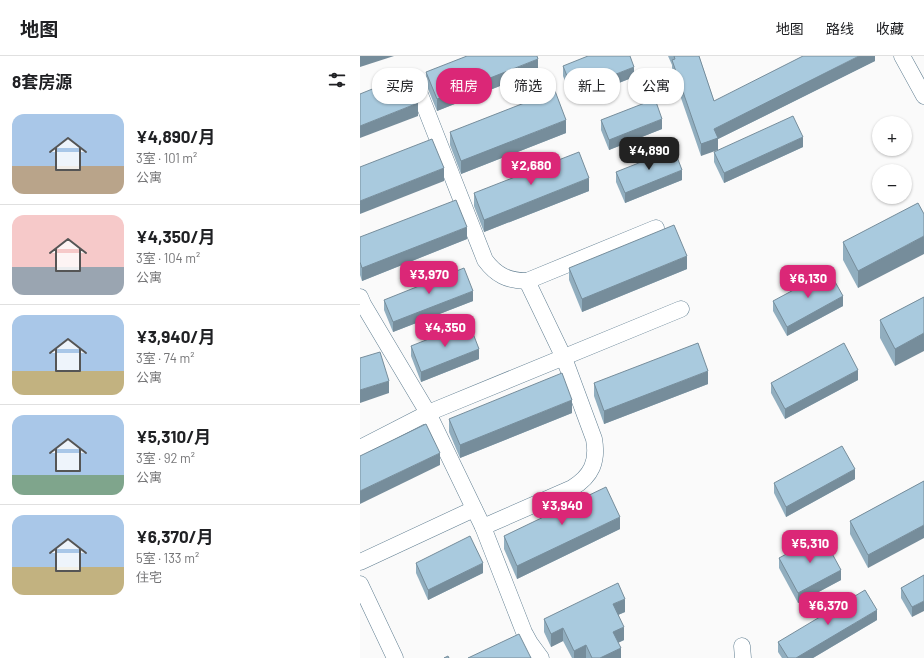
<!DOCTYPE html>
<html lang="zh">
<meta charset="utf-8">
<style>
body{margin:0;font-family:Barlow,"Noto Sans SC",sans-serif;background:#f6f6f6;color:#202124;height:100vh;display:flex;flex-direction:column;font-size:15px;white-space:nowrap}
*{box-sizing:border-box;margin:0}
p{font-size:13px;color:#757577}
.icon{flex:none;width:22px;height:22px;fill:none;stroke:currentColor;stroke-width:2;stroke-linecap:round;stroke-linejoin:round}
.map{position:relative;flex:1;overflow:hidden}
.details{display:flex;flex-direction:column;background:#fff;width:360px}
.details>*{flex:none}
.top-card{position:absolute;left:12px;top:12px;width:380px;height:36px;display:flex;gap:8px}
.tools{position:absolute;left:512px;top:60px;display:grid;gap:8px}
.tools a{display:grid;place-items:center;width:40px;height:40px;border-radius:50%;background:#fff;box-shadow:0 1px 3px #0004;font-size:20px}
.price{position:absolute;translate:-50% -34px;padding:0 9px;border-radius:8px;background:#db2777;color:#fff;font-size:13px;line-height:26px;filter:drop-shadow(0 1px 2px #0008)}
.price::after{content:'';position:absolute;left:50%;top:24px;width:12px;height:9px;margin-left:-6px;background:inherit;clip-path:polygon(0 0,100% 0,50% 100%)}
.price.selected{background:#222;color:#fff}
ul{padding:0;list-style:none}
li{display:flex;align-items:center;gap:12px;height:100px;padding:0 12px}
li+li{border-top:1px solid #e0e0e0}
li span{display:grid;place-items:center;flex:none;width:112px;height:80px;border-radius:12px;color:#555}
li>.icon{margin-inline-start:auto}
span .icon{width:48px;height:48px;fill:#fffc;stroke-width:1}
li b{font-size:17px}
h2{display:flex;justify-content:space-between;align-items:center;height:48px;padding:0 12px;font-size:17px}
.pill{padding:0 14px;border-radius:16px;background:#fff;box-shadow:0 1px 3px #0004;font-size:14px;line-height:36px}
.pill.selected{background:#db2777;color:#fff}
header{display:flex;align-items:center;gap:24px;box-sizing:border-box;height:56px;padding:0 20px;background:#fff;border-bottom:1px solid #e0e0e0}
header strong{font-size:19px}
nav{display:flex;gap:22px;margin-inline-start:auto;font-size:14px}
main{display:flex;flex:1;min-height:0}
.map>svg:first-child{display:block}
</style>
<header>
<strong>地图</strong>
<nav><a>地图</a><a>路线</a><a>收藏</a></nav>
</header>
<main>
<section class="details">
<h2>8套房源<svg class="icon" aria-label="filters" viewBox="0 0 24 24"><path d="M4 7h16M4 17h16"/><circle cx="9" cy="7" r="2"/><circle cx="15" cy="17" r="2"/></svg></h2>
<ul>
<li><span style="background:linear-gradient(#a9c7e8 65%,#b9a48a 0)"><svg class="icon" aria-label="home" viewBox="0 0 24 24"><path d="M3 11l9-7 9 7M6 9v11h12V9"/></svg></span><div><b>¥4,890/月</b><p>3室 · 101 m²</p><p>公寓</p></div></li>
<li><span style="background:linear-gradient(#f6c9c9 65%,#9aa5b1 0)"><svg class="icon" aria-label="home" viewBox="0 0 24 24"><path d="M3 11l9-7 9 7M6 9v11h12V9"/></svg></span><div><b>¥4,350/月</b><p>3室 · 104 m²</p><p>公寓</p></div></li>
<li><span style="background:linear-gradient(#a9c7e8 70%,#c2b280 0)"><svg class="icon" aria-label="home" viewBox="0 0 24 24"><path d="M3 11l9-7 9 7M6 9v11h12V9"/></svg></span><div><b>¥3,940/月</b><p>3室 · 74 m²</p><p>公寓</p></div></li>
<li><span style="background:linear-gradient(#a9c7e8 75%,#7fa58c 0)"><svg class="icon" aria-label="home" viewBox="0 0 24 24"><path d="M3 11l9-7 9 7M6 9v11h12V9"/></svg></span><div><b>¥5,310/月</b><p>3室 · 92 m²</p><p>公寓</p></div></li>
<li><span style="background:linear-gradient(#a9c7e8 65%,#c2b280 0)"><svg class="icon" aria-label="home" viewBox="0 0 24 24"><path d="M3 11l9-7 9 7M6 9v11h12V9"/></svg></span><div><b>¥6,370/月</b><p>5室 · 133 m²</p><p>住宅</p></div></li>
</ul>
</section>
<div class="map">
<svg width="564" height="602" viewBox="0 0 564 602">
<rect width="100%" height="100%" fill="#fafafa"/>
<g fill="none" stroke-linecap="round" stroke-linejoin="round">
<g stroke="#5f7d90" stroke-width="17">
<g id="street">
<polyline points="542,0 564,40"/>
<path d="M54,23L125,204C136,219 148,225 167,225"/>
<polyline points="0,241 3,248 68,357 321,253"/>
<polyline points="0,392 68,357 123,471 164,576 170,587 181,602"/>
<path d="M123,471L212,432C232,420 238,405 234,383L204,302L167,225L296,172"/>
<polyline points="0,506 114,453"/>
<polyline points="0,528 35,602"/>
<polyline points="382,590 383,602"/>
</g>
</g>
<use href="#street" stroke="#fff" stroke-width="16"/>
</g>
<g fill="#91aebf">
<polygon points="308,0 339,0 354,45 515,0 515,5 358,83 341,100 312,16 312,9"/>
<polygon points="203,10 274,21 213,45 203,20"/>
<polygon points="178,15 77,55 66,28 66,16"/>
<polygon points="241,64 302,73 249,94 241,74"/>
<polygon points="90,76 206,77 101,118 90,89"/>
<polygon points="443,91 364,127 354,106 354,96"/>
<polygon points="256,116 322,124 265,147 256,126"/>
<polygon points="229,135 124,176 114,150 114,137"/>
<polygon points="564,158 498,232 483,204 483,186"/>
<polygon points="0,181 107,183 2,225 0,219"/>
<polygon points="209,212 327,213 222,256 209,224"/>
<polygon points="564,241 535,310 520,282 520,264"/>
<polygon points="24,244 113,245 33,276 24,254"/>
<polygon points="413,245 483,250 427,280 413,255"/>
<polygon points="51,290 119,303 61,326 51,300"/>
<polygon points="498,324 425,363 411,337 411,327"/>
<polygon points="234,327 348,328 244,368 234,340"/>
<polygon points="212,357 100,402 89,376 89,363"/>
<polygon points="495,423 426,461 414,437 414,427"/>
<polygon points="564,425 508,512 490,478 490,465"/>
<polygon points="260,473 157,523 144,493 144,480"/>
<polygon points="419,502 481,524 438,547 419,512"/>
<polygon points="56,507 123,517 68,544 56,517"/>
<polygon points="564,519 552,561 541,542 541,532"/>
<polygon points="265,556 258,559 264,584 258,587 261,602 212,602 203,585 191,591 184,576 184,563"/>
<polygon points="517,564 453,602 422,602 418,596 418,586"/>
</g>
<g fill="#768d9b">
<polygon points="0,0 34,0 0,11"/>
<polygon points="499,0 515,0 515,5 358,83 358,94 341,100 341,88 354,73"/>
<polygon points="178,3 178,15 77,55 77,43"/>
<polygon points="274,11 274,21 213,45 213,35"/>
<polygon points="58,47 58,60 0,82 0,70"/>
<polygon points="302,63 302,73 249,94 249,84"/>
<polygon points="206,64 206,77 101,118 101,105"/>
<polygon points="443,81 443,91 364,127 364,117"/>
<polygon points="84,112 84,125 0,158 0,145"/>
<polygon points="322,114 322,124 265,147 265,137"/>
<polygon points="229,122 229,135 124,176 124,164"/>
<polygon points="107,171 107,183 2,225 2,212"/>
<polygon points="564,180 564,198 498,232 498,215"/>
<polygon points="327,200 327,213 222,256 222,243"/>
<polygon points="113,235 113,245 33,276 33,266"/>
<polygon points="483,240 483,250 427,280 427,271"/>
<polygon points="564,277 564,295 535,310 535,293"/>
<polygon points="119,293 119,303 61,326 61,316"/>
<polygon points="498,314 498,324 425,363 425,353"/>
<polygon points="348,315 348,328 244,368 244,355"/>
<polygon points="29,325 29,337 0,347 0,334"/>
<polygon points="212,344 212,357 100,402 100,389"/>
<polygon points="80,397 80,409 0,448 0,435"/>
<polygon points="495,413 495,423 426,461 426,451"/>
<polygon points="260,461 260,473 157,523 157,510"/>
<polygon points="564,469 564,482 508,512 508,499"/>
<polygon points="123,507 123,517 68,544 68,534"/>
<polygon points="481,514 481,524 438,547 438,537"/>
<polygon points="265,543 265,556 253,561 253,548"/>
<polygon points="564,545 564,555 552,561 552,551"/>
<polygon points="517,554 517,564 453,602 436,602"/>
<polygon points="264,571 264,584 253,589 253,576"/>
<polygon points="203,572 203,585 191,591 191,578"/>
<polygon points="226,589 226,602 214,602 214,595"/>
<polygon points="261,592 261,602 240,602"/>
</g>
<g fill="#a9cade" stroke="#768d9b">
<polygon points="107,0 177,0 178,3 77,43 66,16"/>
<polygon points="228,0 270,0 274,11 213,35 203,10"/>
<polygon points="314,0 339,0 354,45 443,0 499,0 354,73 358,82 341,88 312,4 315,3"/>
<polygon points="47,19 58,47 0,70 0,38"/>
<polygon points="195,35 206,64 101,105 90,76"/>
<polygon points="295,43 302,63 249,84 241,64"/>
<polygon points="433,60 443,81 364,117 354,96"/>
<polygon points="72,83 84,112 0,145 0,111"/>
<polygon points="314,93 322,114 265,137 256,116"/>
<polygon points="219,96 229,122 124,164 114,137"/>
<polygon points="96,144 107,171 2,212 0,206 0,181"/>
<polygon points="558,147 564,158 564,180 498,215 483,186"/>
<polygon points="314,169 327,200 222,243 209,212"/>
<polygon points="104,212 113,235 33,266 24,244"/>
<polygon points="469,215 483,240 427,271 413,245"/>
<polygon points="564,241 564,277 535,293 520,264"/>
<polygon points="109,267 119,293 61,316 51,290"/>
<polygon points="338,287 348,315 244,355 234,327"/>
<polygon points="484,287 498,314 425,353 411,327"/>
<polygon points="20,296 29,325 0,334 0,302"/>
<polygon points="202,317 212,344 100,389 89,363"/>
<polygon points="66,368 80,397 0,435 0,400"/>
<polygon points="482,390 495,413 426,451 414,427"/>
<polygon points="564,425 564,469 508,499 490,465"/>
<polygon points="246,431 260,461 157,510 144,480"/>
<polygon points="462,479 481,514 438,537 419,502"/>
<polygon points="110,480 123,507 68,534 56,507"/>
<polygon points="564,519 564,545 552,551 541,532"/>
<polygon points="258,527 265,543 253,548 264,571 253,576 261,592 240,602 232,602 226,589 214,595 203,572 191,578 184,563"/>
<polygon points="505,534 517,554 436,602 428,602 418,586"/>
<polygon points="159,578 171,602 108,602"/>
<polygon points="88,600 89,602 84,602"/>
</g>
</svg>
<div class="tools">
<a>+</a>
<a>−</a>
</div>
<b class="price selected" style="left:289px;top:115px">¥4,890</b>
<b class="price" style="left:171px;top:130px">¥2,680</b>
<b class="price" style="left:69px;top:239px">¥3,970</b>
<b class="price" style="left:448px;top:243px">¥6,130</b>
<b class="price" style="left:85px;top:292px">¥4,350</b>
<b class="price" style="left:202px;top:470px">¥3,940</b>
<b class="price" style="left:450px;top:508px">¥5,310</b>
<b class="price" style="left:468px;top:570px">¥6,370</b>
<div class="top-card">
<a class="pill">买房</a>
<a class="pill selected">租房</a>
<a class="pill">筛选</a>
<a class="pill">新上</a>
<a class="pill">公寓</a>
</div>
</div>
</main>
